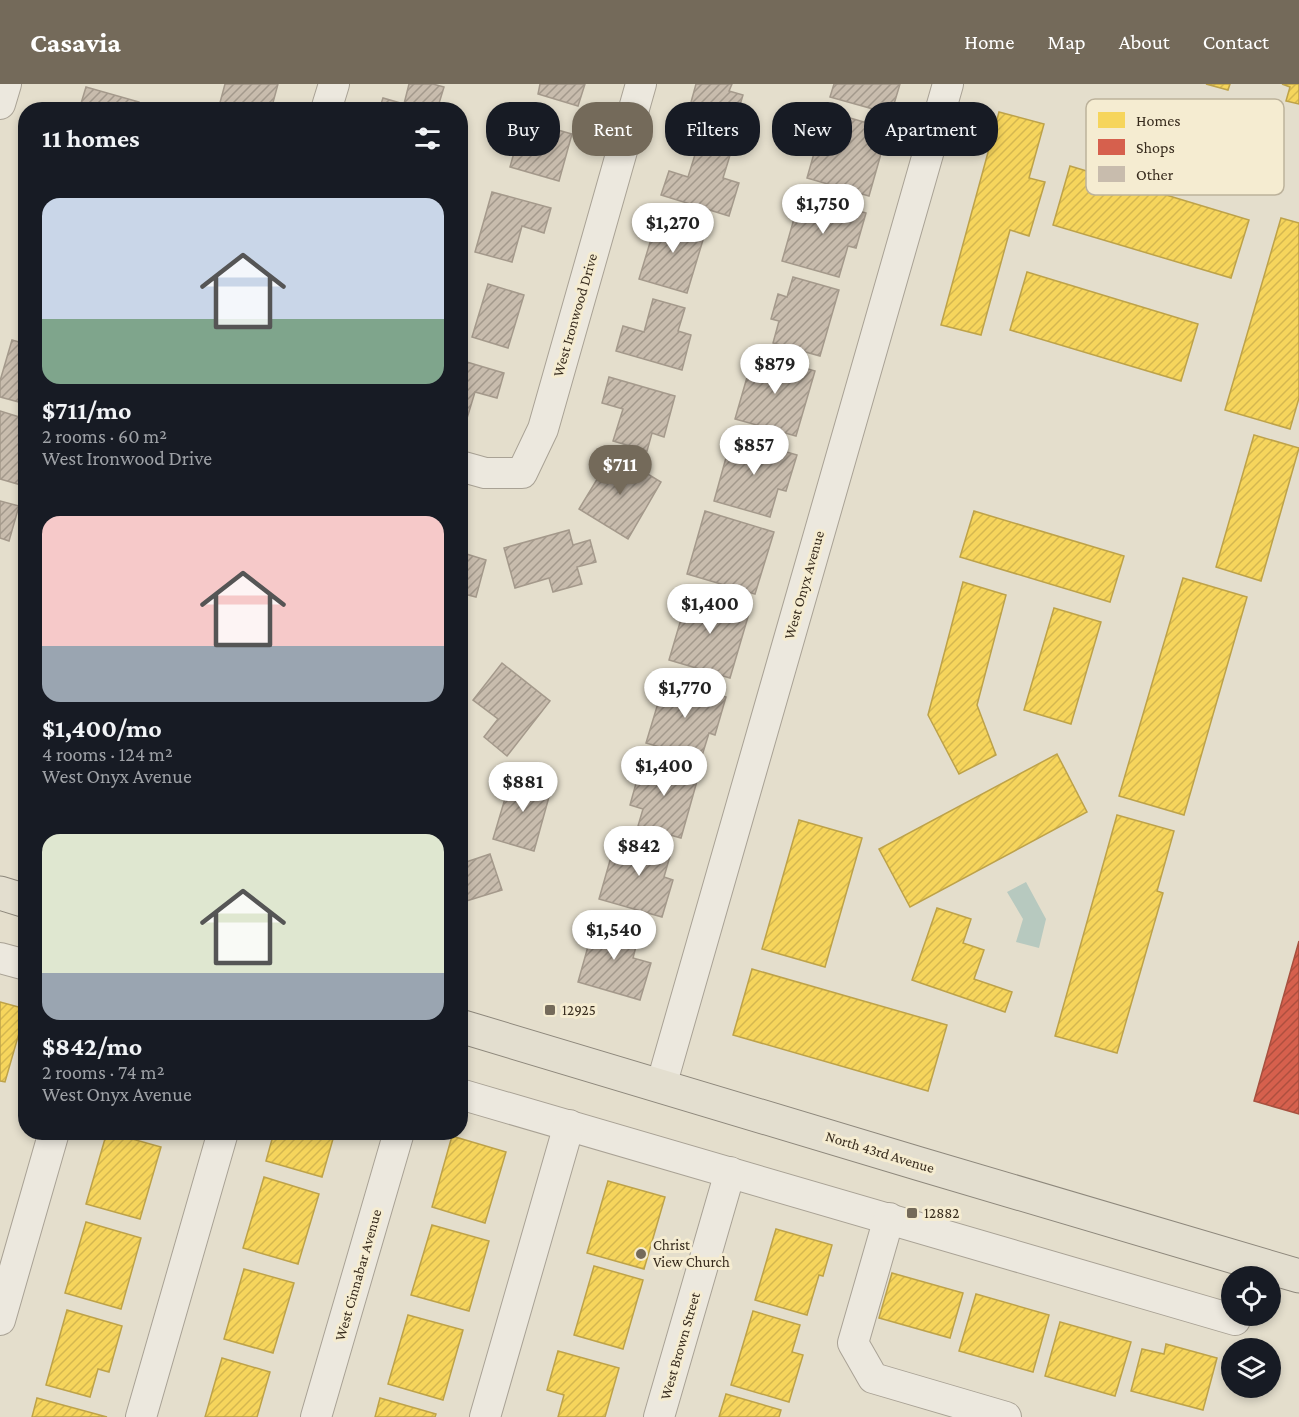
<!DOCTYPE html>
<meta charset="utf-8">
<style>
body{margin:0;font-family:"Crimson Pro",serif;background:#20242c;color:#f1f3f6;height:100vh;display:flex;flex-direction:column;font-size:22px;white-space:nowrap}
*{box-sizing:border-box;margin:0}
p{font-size:20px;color:#9ea1a6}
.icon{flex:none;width:33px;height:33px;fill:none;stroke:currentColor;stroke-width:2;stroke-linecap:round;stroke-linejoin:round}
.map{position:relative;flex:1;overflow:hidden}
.drawer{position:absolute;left:18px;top:18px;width:450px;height:1038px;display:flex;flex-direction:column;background:#171b24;border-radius:24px;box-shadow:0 3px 9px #0003}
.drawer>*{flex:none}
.banner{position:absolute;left:486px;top:18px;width:570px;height:54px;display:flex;gap:12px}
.tools{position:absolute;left:1221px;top:1182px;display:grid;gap:12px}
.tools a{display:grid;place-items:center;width:60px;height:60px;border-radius:50%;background:#171b24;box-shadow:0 3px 9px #0003;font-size:30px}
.price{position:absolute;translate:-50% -51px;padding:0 14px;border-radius:21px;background:#fff;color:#222;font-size:20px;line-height:39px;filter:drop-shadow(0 2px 3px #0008)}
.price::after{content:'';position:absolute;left:50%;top:36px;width:18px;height:14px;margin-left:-9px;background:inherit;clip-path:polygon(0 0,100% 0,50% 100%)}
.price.on{background:#746a5a;color:#fff}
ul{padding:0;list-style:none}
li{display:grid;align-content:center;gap:12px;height:318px;padding:0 24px}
li span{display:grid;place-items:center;height:186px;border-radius:18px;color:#555}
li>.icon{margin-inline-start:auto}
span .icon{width:108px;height:108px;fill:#fffc;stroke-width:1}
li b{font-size:26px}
h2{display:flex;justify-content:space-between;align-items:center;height:72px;padding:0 24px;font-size:26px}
.pill{padding:0 21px;border-radius:24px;background:#171b24;box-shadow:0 3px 9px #0003;font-size:21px;line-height:54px}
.pill.on{background:#746a5a;color:#fff}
header{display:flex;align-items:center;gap:36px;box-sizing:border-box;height:84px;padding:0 30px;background:#746a5a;color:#fff}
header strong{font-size:28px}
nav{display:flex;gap:33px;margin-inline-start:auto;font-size:21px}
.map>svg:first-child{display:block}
</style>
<header>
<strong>Casavia</strong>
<nav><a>Home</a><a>Map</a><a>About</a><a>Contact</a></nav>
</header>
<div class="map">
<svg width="1299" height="1333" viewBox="0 0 1299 1333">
<defs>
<pattern id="homes-hatch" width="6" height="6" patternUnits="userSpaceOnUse" patternTransform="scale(1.5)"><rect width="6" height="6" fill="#f6d55c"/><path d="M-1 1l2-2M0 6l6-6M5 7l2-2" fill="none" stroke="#d4b750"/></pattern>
<pattern id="shops-hatch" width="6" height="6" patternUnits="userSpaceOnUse" patternTransform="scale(1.5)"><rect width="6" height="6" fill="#d6604d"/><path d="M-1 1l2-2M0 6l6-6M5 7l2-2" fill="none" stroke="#ae4f3f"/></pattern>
<pattern id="building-hatch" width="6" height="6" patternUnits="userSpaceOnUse" patternTransform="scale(1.5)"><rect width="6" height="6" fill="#c8bcad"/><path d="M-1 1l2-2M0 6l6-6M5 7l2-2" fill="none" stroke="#a3998c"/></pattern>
</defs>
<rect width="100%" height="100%" fill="#e4decc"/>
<polygon fill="#b7c9bf" points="1026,798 1046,835 1039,864 1016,858 1023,835 1007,808"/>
<g fill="url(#homes-hatch)" stroke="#bda249" stroke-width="1.5">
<polygon points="1206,0 1230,0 1228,6"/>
<polygon points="1282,0 1299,0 1299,20 1286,17 1290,3"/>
<polygon points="999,28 1044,40 1029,94 1045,98 1029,152 1010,146 981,251 941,241"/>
<polygon points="1070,82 1249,136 1231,194 1053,141"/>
<polygon points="1281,134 1299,139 1299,314 1290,345 1225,326"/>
<polygon points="1027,188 1198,240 1181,297 1010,246"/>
<polygon points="1254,351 1299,364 1261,497 1216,483"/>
<polygon points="974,427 1124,472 1110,518 960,473"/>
<polygon points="1183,494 1247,513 1184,731 1119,712"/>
<polygon points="963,498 1006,511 977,621 996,671 959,690 928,631"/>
<polygon points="1054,524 1101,538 1071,640 1024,626"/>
<polygon points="1057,670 1087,728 910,823 879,765"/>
<polygon points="1117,731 1174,747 1157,807 1163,809 1117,969 1055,952"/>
<polygon points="799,736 862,754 825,883 762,865"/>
<polygon points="937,824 971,835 963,859 984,866 974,895 1012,908 1005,928 912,896"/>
<polygon points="752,885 947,941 928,1007 733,951"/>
<polygon points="0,918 26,925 5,998 0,997"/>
<polygon points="107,1048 161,1063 140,1135 86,1120"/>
<polygon points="274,1048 335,1048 322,1093 266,1077"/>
<polygon points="452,1052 506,1068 485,1139 432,1123"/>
<polygon points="264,1093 319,1110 298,1180 243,1164"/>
<polygon points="608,1097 665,1113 644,1185 587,1169"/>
<polygon points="86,1138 141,1154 121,1225 65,1209"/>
<polygon points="432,1141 489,1157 469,1227 411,1211"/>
<polygon points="776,1145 832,1161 823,1192 819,1191 807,1231 755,1216"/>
<polygon points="594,1182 643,1196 623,1265 574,1251"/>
<polygon points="244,1185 294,1199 273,1269 224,1255"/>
<polygon points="892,1189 963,1209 950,1254 879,1234"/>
<polygon points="976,1210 1049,1231 1033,1288 959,1267"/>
<polygon points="67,1226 122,1242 109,1288 98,1285 90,1313 46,1301"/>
<polygon points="753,1227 800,1241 792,1268 803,1271 789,1318 731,1301"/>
<polygon points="408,1231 463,1246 443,1316 388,1300"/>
<polygon points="1060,1238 1131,1258 1115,1312 1045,1292"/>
<polygon points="1166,1260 1217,1274 1203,1326 1131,1307 1142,1265 1164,1270"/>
<polygon points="558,1267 619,1284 605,1333 558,1333 564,1311 547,1306"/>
<polygon points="222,1274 270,1288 257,1333 205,1333"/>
<polygon points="726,1310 781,1326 779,1333 719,1333"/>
<polygon points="37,1314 107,1333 32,1333"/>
<polygon points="380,1314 436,1330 435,1333 375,1333"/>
</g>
<polygon fill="url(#shops-hatch)" stroke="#a6503f" stroke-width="1.5" points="1299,857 1299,1030 1254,1017"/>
<g fill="url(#building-hatch)" stroke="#a4998b" stroke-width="1.5">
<polygon points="225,0 278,0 271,26 218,26"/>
<polygon points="409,0 433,0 444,3 437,26 379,26 383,14 404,20"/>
<polygon points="540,0 585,0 578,22 538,10"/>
<polygon points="696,0 732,0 729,7 743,11 736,34 723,30 717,49 685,40"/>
<polygon points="834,0 900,0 891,30 830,13"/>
<polygon points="86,3 139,18 137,26 79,26"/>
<polygon points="826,27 888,45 869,112 807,94"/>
<polygon points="523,36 572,50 559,97 510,83"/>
<polygon points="699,58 731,68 723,94 739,99 729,132 661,111 669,87 688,93"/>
<polygon points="492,108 551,124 544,149 522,142 512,178 475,168"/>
<polygon points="801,110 866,129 856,164 848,162 839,193 782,177"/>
<polygon points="658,132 706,146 687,209 639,195"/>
<polygon points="793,193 839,206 820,272 773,259 779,237 771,235 778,210 787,213"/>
<polygon points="488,200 524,211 508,264 472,253"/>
<polygon points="653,215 685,224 678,247 691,251 682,286 616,267 623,242 644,248"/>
<polygon points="12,256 26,260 26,320 0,313 0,297"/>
<polygon points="754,269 815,287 796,352 735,335"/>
<polygon points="460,276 504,289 497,314 475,308 465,341 460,340"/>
<polygon points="609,293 675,312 664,353 652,349 647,367 613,357 623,325 602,319"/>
<polygon points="0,327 26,335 26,385 21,401 0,395"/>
<polygon points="732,352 797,371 786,407 778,405 770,433 714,417"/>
<polygon points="613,369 661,398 628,455 579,425"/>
<polygon points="0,417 19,422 9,457 0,454"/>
<polygon points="705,427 774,448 755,510 687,490"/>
<polygon points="569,446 573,461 590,456 596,478 577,483 582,500 553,508 549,494 515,504 504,464"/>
<polygon points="460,468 486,476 476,513 460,509"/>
<polygon points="689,508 750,526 730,594 669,576"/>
<polygon points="502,579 550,617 507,672 484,653 498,635 473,616"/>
<polygon points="665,596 726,613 715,651 709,649 701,675 646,659"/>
<polygon points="643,674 699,690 681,754 638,742 643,725 630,721"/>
<polygon points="512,691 552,702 534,767 493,755"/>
<polygon points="626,752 672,765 664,793 673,796 662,833 599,815 613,766 622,768"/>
<polygon points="490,770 502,806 460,819 460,780"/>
<polygon points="596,834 640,847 633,874 651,879 640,916 578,898"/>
</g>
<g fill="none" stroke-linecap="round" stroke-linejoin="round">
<g stroke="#a9a295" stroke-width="32">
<g id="minor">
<polyline points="0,20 6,0"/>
<polyline points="326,26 334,0"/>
<polyline points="460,382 485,389 522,389 543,345 641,0"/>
<polyline points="0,874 26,881"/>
<polyline points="661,1002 948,0"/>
<polyline points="460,1010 1235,1236"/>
<polyline points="889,1134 853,1259 873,1294 1006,1333"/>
<polyline points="0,1236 54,1048"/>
<polyline points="141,1333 223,1048"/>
<polyline points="316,1333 399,1048"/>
<polyline points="485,1333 569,1041"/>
<polyline points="659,1333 730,1088"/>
</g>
</g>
<g stroke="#8e887c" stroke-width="35">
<g id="major">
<polyline points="0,809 26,817"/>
<polyline points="460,942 920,1080 1299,1192"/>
</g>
</g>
<use href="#minor" stroke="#ece8de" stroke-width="30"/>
<use href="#major" stroke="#e3decf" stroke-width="33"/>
</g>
<g fill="#746a5a" stroke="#f5ecd1" stroke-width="2">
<rect x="544" y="920" width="12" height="12" rx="3"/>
<rect x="906" y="1123" width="12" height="12" rx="3"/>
<circle cx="641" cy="1170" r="6"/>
</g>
<g text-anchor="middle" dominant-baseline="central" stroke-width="6" stroke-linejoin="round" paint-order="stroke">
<g font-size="15" fill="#372b1d" stroke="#f5ecd1">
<text transform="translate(575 231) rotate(-74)">West Ironwood Drive</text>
<text transform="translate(804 501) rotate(-74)">West Onyx Avenue</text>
<text transform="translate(880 1068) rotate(17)">North 43rd Avenue</text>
<text transform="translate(358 1191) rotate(-74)">West Cinnabar Avenue</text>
<text transform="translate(680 1262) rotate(-74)">West Brown Street</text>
</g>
<g font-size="15" fill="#372b1d" stroke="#f5ecd1" text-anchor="start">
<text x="562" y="926">12925</text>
<text x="924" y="1129">12882</text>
<text x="653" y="1161">Christ<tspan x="653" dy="17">View Church</tspan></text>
</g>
</g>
<rect x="1086" y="15" width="198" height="96" rx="9" fill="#f5ecd1" stroke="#bcb29b" stroke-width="1.5"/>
<rect x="1098" y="28" width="27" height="16" fill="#f6d55c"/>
<rect x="1098" y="55" width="27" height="16" fill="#d6604d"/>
<rect x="1098" y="82" width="27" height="16" fill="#c8bcad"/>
<g font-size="16" fill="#372b1d">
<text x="1136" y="42">Homes</text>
<text x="1136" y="69">Shops</text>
<text x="1136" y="96">Other</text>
</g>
</svg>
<div class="tools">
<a><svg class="icon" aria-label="locate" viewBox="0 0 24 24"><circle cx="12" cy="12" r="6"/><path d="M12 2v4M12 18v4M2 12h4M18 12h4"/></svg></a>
<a><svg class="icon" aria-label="layers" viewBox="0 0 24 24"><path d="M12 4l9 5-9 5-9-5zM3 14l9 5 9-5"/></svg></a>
</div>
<b class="price" style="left:823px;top:151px">$1,750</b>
<b class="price" style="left:673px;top:170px">$1,270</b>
<b class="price" style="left:775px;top:311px">$879</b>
<b class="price" style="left:754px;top:392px">$857</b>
<b class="price on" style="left:620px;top:412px">$711</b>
<b class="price" style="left:710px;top:551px">$1,400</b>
<b class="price" style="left:685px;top:635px">$1,770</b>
<b class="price" style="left:664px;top:713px">$1,400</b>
<b class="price" style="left:523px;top:729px">$881</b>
<b class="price" style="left:639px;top:793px">$842</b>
<b class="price" style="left:614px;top:877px">$1,540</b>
<div class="banner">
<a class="pill">Buy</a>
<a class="pill on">Rent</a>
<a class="pill">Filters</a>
<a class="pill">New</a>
<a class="pill">Apartment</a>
</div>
<section class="drawer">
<h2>11 homes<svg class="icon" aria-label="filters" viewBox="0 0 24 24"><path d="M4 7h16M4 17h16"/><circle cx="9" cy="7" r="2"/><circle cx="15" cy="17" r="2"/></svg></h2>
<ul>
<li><span style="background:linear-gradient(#c9d6e8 65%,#7fa58c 0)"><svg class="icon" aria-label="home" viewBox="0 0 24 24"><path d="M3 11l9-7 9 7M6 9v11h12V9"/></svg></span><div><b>$711/mo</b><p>2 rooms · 60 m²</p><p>West Ironwood Drive</p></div></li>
<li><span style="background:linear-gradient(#f6c9c9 70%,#9aa5b1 0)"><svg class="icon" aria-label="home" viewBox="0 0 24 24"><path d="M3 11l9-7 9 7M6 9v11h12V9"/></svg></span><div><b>$1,400/mo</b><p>4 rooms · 124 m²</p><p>West Onyx Avenue</p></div></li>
<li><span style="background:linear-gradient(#dfe7d0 75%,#9aa5b1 0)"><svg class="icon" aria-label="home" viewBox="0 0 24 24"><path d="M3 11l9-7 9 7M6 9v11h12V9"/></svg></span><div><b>$842/mo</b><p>2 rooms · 74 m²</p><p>West Onyx Avenue</p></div></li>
</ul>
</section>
</div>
